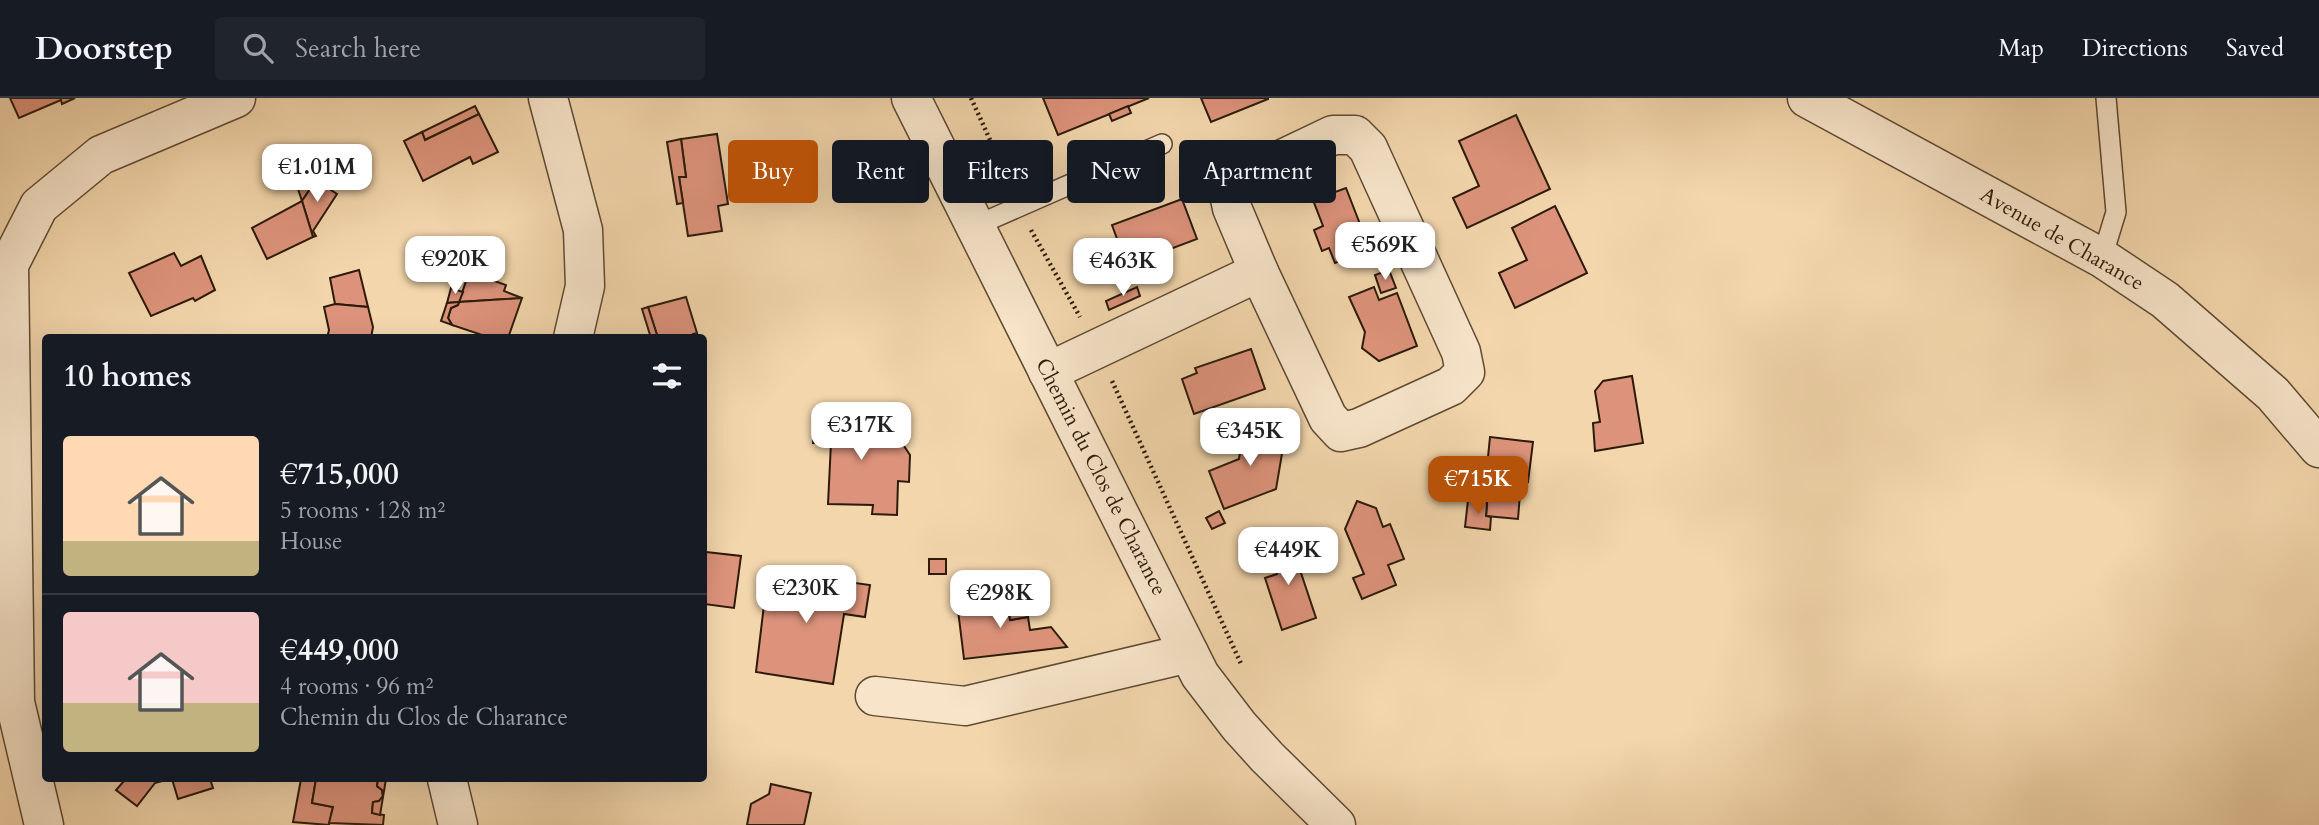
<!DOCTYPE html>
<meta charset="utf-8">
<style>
body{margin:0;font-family:Cardo,serif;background:#20242c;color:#f1f3f6;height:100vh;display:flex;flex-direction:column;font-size:26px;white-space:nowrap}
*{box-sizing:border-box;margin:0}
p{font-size:23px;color:#9ea1a6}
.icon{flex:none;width:38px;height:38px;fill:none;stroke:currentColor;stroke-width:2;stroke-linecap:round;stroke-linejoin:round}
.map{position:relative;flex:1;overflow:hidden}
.details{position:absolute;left:42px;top:236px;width:665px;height:448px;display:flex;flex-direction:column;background:#171b24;border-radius:7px;box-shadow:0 7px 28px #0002}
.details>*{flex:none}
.top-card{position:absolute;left:728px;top:42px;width:665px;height:63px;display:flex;gap:14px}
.price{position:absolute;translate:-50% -60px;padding:0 16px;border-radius:14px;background:#fff;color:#222;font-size:23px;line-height:46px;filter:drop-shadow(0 2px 4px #0008)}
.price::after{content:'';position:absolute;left:50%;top:42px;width:21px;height:16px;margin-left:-10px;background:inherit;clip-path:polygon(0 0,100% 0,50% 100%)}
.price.on{background:#b45309;color:#fff}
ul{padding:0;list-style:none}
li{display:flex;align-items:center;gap:21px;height:175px;padding:0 21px}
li+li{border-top:2px solid #363941}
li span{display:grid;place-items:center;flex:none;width:196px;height:140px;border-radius:7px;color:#555}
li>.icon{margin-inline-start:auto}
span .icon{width:84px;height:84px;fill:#fffc;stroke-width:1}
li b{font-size:30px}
h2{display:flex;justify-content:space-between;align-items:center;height:84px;padding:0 21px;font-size:30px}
.tag{padding:0 24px;border-radius:7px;background:#171b24;box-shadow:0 7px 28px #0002;font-size:24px;line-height:63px}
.tag.on{background:#b45309;color:#fff}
header{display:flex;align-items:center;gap:42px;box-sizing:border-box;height:98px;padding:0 35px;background:#171b24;border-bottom:2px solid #363941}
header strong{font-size:33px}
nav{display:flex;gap:38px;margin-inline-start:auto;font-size:24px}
.search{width:490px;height:63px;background:#20242c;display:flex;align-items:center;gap:18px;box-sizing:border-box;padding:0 24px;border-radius:7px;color:#9ea1a6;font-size:26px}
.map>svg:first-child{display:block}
</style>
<header>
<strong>Doorstep</strong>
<div class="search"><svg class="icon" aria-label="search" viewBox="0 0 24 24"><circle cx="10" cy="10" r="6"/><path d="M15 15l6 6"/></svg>Search here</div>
<nav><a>Map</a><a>Directions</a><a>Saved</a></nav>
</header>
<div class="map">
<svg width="2319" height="727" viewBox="0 0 2319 727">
<rect width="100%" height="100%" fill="#f3d6ac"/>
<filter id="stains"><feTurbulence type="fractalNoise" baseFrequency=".00286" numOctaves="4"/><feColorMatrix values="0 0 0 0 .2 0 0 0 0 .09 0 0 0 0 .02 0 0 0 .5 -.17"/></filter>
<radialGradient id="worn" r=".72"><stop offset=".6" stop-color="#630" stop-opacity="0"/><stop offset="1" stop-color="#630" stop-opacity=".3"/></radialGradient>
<g fill="#dd937b" stroke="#2c1b0b" stroke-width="2">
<polygon points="10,0 75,0 62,6 61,2 19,20"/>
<polygon points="1043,0 1149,0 1058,37"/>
<polygon points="1201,0 1268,0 1268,1 1211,24"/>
<polygon points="475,8 479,16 425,42 422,34"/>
<polygon points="1128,8 1131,15 1112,23 1109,16"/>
<polygon points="479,16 498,54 473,66 470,59 423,83 404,43 422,34 425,42"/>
<polygon points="1516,17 1550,91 1467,130 1453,100 1479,88 1459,43"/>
<polygon points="717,36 728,106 718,108 722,133 688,138 679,79 686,79 681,41"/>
<polygon points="681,41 686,79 679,79 683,105 677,106 667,44"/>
<polygon points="305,75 316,82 302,103 297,88"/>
<polygon points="316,82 337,96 313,133 316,138 313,139 302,103"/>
<polygon points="1346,90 1370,152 1335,165 1329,150 1322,153 1314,132 1323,128 1313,102"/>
<polygon points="1182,101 1197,141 1149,159 1145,148 1123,157 1112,127"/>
<polygon points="302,103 313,139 267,161 252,130"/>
<polygon points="1555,108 1587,175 1515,210 1499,175 1527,162 1512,130"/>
<polygon points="174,155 181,168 201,158 215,192 195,203 193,200 151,218 129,175"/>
<polygon points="359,172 368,209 335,206 330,180"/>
<polygon points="1389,172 1396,190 1381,195 1375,177"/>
<polygon points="469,174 506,187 504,193 522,200 459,204"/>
<polygon points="1137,189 1140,198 1109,212 1106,203"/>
<polygon points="1374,189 1379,202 1397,195 1417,248 1379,263 1362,250 1365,234 1349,199"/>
<polygon points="451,190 463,194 459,204 447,205"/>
<polygon points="686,199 697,235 693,236 694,240 658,240 648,209"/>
<polygon points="522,200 508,240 491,240 452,227 448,220 451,210 458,207 459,204"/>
<polygon points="459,204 458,207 451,210 448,220 452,227 441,223 447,205"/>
<polygon points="335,206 368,209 373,229 371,240 327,240 329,232 324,209"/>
<polygon points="648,209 658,240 651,240 642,211"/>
<polygon points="1251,251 1265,291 1194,316 1182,281 1197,275 1195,270"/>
<polygon points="1632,278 1643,345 1595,353 1593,325 1600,324 1595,293 1603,283"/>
<polygon points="833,309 866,310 864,348 883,349 896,336 910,357 909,384 898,383 897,417 872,416 873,407 828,406 831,345 813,345 814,326"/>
<polygon points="1246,329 1285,338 1276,391 1224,411 1209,373 1239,361 1243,333"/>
<polygon points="1490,339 1533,344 1528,384 1521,383 1518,421 1486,418 1487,405 1473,404 1476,378 1486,379"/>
<polygon points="1468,402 1487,405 1486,418 1491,419 1490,432 1465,429"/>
<polygon points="1357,403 1376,410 1383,429 1390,426 1404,461 1388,467 1396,487 1362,501 1353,480 1364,476 1345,431"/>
<polygon points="1219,413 1225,425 1212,431 1206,420"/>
<polygon points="1289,439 1316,520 1282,532 1265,480 1277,476 1267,447"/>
<polygon points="706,454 741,458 734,510 704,506"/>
<rect x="929" y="461" width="17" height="15"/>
<polygon points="768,473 870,487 865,519 844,516 833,586 756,574"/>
<polygon points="1007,497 1010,522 1028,519 1030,532 1051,529 1067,549 964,561 958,512 965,511 964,502"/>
<polygon points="1026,505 1028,519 1010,522 1008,507"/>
<polygon points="121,681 169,681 155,685 137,708 116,692 124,683"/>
<polygon points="172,681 210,681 213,690 178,701"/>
<polygon points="301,681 316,681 312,705 333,709 329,727 293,724"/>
<polygon points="316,681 378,681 377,688 382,692 383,698 379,703 373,704 372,715 384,717 383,727 329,725 333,709 312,705"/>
<polygon points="378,681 386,681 380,717 372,715 373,704 379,703 383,698 382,692 377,688"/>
<polygon points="771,686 811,695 804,727 747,727 751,706 769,696"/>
</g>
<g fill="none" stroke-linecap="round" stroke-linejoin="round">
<g stroke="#5e4a33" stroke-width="22">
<g id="service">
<polyline points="975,128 1162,46"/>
<polyline points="2102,160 2116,114 2106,0"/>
</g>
</g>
<g stroke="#5e4a33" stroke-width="41">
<g id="minor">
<polyline points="548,0 583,132 585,188 573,240"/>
<polyline points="1807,0 2102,160 2165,202 2273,296 2319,350"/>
<polygon points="1333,37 1355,37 1368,50 1461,254 1465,274 1451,288 1359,330 1341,334 1328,320 1259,174 1232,110 1228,91 1245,79"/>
<polyline points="1048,274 1259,174"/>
<polyline points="875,598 965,608 1189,555"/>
<polyline points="447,681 458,727"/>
<polyline points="44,727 15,604 9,167 39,108 101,57 236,0"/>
</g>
</g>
<g stroke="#5e4a33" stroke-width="41">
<polyline id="tertiary" points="911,0 1200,577 1239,628 1267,659 1336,727"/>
</g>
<g stroke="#2c1b0b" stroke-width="4.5" stroke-dasharray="2 3.5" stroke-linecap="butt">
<polyline points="971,0 1010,86"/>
<polyline points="1031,132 1080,219"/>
<polyline points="1112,283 1242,568"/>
</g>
<use href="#service" stroke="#f7e4c9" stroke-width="19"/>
<use href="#minor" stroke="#f7e4c9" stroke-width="38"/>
<use href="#tertiary" stroke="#f7e4c9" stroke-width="38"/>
</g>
<g text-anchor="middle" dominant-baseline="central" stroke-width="6" stroke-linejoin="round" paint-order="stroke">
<g font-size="21" fill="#2c1b0b" stroke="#f7e4c9">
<text transform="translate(2062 141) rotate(30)">Avenue de Charance</text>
<text transform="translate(1101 379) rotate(63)">Chemin du Clos de Charance</text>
</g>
</g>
<rect width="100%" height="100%" filter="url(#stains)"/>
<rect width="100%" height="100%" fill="url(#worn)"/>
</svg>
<b class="price" style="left:317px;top:106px">€1.01M</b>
<b class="price" style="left:1385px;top:184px">€569K</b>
<b class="price" style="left:455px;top:198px">€920K</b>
<b class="price" style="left:1123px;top:200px">€463K</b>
<b class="price" style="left:861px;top:364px">€317K</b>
<b class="price" style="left:1250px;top:370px">€345K</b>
<b class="price on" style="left:1478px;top:418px">€715K</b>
<b class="price" style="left:1288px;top:489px">€449K</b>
<b class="price" style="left:806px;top:527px">€230K</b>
<b class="price" style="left:1000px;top:532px">€298K</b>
<div class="top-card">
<a class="tag on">Buy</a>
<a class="tag">Rent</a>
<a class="tag">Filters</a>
<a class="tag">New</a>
<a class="tag">Apartment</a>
</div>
<section class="details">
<h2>10 homes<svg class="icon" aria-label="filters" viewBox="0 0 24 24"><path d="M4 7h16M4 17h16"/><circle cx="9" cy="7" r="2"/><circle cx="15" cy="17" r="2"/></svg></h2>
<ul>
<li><span style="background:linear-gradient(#ffd9b3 75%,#c2b280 0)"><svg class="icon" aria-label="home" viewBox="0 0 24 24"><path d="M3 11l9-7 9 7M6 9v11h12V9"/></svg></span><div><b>€715,000</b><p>5 rooms · 128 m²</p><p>House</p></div></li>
<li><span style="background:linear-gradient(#f6c9c9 65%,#c2b280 0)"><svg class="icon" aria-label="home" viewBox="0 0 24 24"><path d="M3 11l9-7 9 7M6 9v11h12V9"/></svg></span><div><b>€449,000</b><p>4 rooms · 96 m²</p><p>Chemin du Clos de Charance</p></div></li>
</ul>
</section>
</div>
